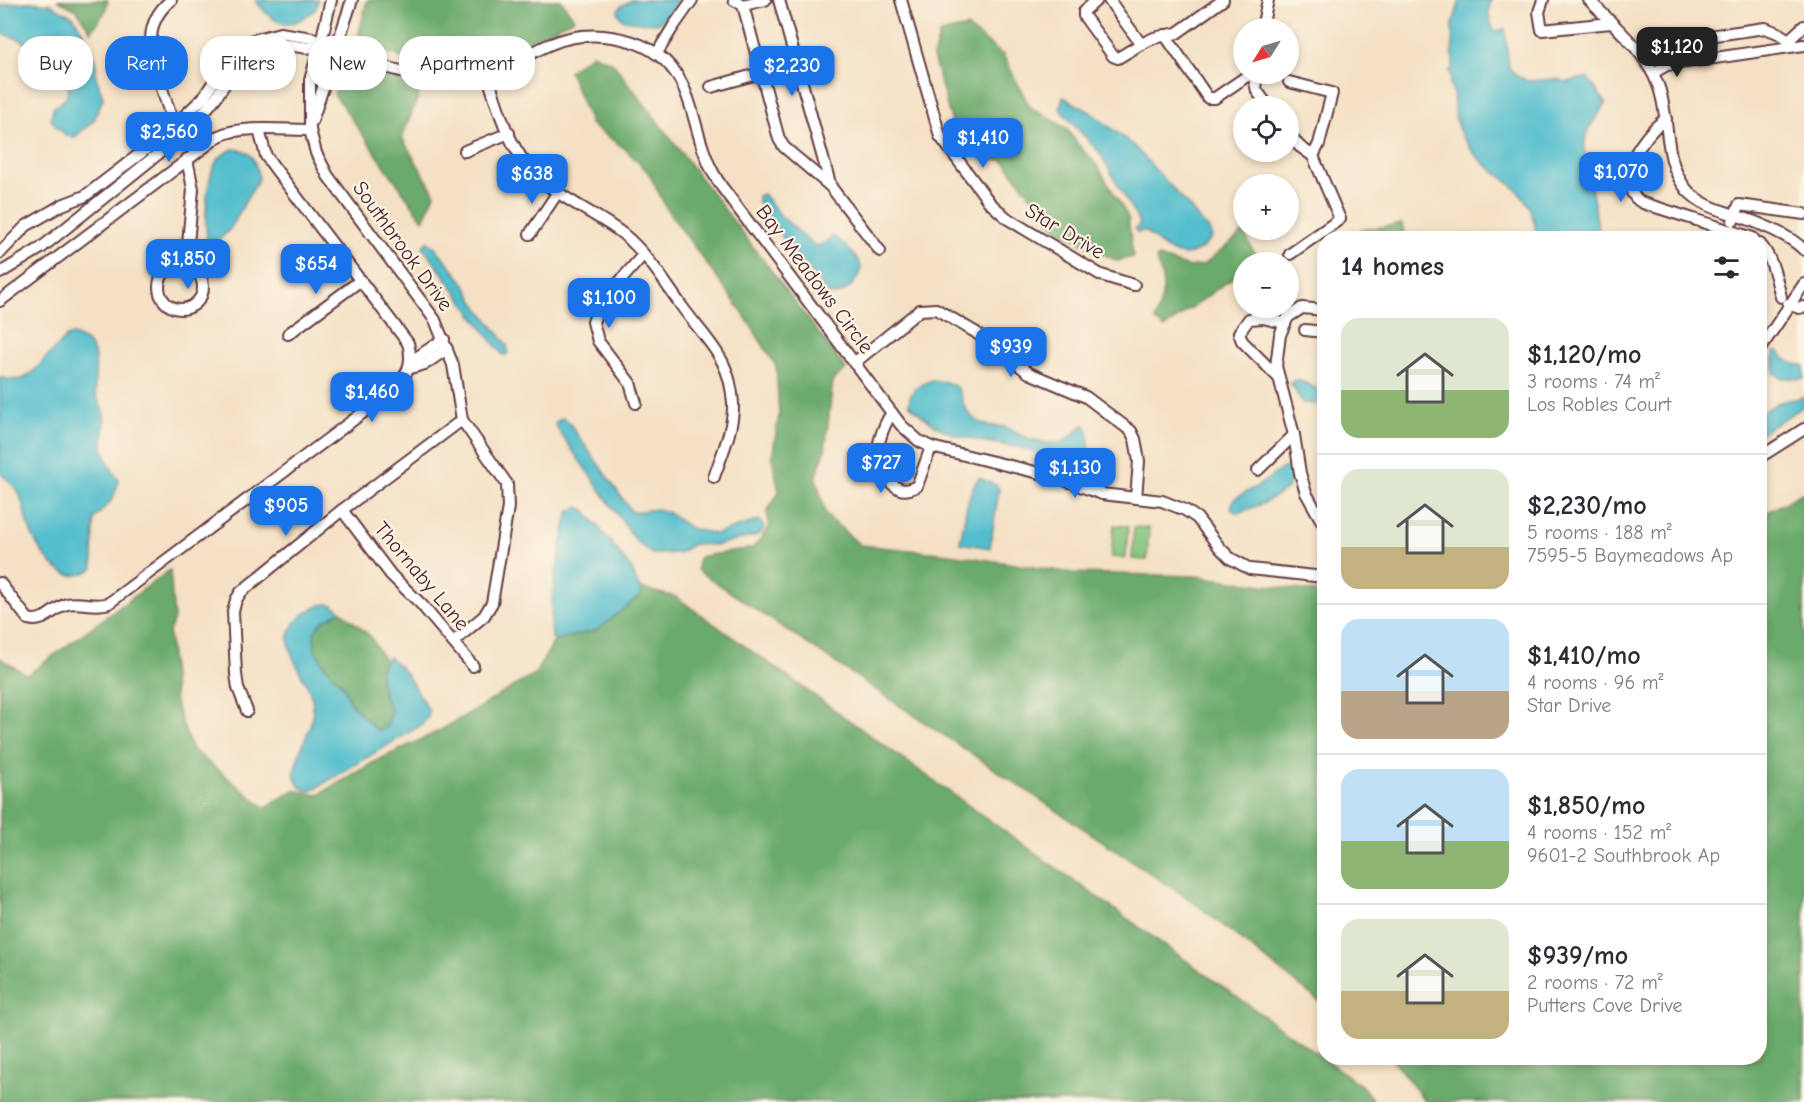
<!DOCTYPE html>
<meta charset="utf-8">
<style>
body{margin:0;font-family:"Comic Neue",sans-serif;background:#f7f7f7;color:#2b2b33;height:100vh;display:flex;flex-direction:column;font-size:22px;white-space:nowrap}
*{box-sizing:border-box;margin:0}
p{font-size:20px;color:#7c7c81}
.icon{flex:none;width:33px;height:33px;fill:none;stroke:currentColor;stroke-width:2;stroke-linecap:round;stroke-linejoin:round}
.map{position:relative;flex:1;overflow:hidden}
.side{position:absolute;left:1317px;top:231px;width:450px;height:834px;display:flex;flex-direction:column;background:#fff;border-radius:24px;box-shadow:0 3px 9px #0003}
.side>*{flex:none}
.hud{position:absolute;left:18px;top:36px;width:570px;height:54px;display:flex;gap:12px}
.needle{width:39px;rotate:233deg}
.tools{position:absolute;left:1233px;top:18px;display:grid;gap:12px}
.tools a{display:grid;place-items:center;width:66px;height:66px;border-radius:50%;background:#fff;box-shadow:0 3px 9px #0003;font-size:30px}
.price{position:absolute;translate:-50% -51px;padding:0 14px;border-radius:12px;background:#1a73e8;color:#fff;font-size:20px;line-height:39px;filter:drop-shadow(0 2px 3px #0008)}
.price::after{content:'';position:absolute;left:50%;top:36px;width:18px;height:14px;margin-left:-9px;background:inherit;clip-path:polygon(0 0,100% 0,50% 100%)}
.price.active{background:#222;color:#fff}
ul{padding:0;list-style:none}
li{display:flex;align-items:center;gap:18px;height:150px;padding:0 24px}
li+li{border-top:2px solid #e1e1e2}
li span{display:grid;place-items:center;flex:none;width:168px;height:120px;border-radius:18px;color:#555}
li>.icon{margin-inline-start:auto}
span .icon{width:72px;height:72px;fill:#fffc;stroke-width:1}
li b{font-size:26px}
h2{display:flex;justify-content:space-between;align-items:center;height:72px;padding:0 24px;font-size:26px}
.pill{padding:0 21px;border-radius:24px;background:#fff;box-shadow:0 3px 9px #0003;font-size:21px;line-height:54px}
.pill.active{background:#1a73e8;color:#fff}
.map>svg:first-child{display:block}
</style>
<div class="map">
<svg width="1804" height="1102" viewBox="0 0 1804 1102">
<rect width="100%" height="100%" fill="#fcf5e5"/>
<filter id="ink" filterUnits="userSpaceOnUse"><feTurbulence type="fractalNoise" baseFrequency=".0167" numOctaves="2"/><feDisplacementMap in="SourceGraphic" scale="12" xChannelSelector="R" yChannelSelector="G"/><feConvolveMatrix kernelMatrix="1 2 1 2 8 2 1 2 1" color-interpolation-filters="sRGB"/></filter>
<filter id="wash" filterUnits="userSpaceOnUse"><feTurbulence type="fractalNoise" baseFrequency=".008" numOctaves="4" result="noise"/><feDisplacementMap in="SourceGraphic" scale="24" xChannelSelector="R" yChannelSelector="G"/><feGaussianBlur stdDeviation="1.35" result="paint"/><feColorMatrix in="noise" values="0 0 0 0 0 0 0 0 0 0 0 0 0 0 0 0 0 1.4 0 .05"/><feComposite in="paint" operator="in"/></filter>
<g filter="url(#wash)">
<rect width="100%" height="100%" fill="#f4e0c4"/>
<g fill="#84c57d" stroke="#677254" stroke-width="1.5">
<polygon points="1114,525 1128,526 1126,558 1111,557"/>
<polygon points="1134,527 1149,528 1147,560 1132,559"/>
</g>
<g fill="#6baa6c" stroke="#5a644c" stroke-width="1.5">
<polygon points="57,0 108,0 105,12 91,32 77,10"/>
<polygon points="367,0 561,0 574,19 482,64 429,68 357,41"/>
<polygon points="967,27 1003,55 1030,107 1066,128 1080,147 1097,165 1128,217 1133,257 1117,261 1057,230 1003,160 982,159 952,123 933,57 940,33"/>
<polygon points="592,54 613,63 846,369 833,380 825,450 816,478 826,515 860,545 949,554 1072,573 1195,576 1324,593 1324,1005 1193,902 697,570 699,557 753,548 769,528 767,512 779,492 772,458 779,415 776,366 743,313 668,211 648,172 624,148 591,125 569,71"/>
<polygon points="344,67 423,84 402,138 435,194 423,220 334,94"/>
<polygon points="1402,224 1405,238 1349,238 1361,230"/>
<path d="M1244,232L1257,259L1253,262H1244L1243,270L1164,328L1155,320C1164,292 1167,288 1156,259L1159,257L1189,267L1203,265Z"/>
<polygon points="1804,492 1804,1102 1426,1102 1391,1058 1760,1058 1760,516"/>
<polygon points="170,570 174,619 169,632 175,703 191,748 265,808 294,790 318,795 376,761 441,730 535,674 555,640 597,630 642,594 640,588 676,597 1362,1086 1374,1102 0,1102 0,658 27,675"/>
<path d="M341,611L370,636L385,661C379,685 380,690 392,712L386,728L377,731L350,703L344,687L324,665L315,651L314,632L323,621Z"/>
</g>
<g fill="#52becd" stroke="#4e6e7c" stroke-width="1.5">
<path d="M255,0H318L316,9C288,32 277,27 255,0Z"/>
<path d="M631,0H678C674,8 668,18 660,22C655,24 626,22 622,19C619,16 619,14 618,11L620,7Z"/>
<path d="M1460,0H1491C1487,13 1488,20 1495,31L1505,29L1509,67L1516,75L1527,81L1556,79L1567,82L1578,79L1588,78L1605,102V105L1588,129L1584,148L1600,237L1602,238H1537C1535,227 1534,214 1527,203C1513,179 1483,169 1468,145C1462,137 1457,126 1455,116C1452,105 1456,94 1450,85L1451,76L1449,71L1453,68L1452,26Z"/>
<path d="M28,2L50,4L74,17L84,34L96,62V76L103,98L94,120L75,137C65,137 56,128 51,119L53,108C58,105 64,101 67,95C72,83 63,52 51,46L30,49L22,40L0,33V7L7,4Z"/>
<path d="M1063,97L1090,112L1132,144L1187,204L1201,222L1208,228L1212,237C1188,270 1167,251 1144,230L1138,233L1135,229L1140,224L1100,153L1062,112L1060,107Z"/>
<path d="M233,149C253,150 255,160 259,178C256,186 249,194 245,202C235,219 231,238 208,243C204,226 206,180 215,164C219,156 226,153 233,149Z"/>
<path d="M763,194L781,216L812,244C823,249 825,240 834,236C842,243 855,253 860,263C865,274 844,300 828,294L810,270L790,248L758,202V196Z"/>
<path d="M428,242L436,248L464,283L476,304L507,345L508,352L506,355H503C475,321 451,282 423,248L424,244Z"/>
<path d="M73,335C103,346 94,364 95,389C95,398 102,406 104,415C106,425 103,434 103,443C104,457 112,470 119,481L113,499L94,519L93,568C63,592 38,551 28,525C24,515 24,503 19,494C15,486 7,479 0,473V377C25,385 30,375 46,358C53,351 60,344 67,337Z"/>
<path d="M1778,351C1785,359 1792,366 1804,365V379L1782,378L1774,373V352Z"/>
<path d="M932,380C972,383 953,400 973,418C986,429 995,424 1008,428C1013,430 1016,434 1020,435C1032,440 1049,446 1062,442C1071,439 1076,430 1084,425L1086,426C1089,434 1092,457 1084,461C1076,466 1060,461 1053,458C1019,443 979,445 946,431C932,425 920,414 909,404C910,388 919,386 932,380Z"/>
<path d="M1296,380C1306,381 1314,390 1324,391V401L1319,404L1303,403L1290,383Z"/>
<polygon points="1804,397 1804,406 1760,434 1760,413 1780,402"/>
<polygon points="564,418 570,424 632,512 657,509 669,513 690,528 716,534 760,520 764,528 762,532 755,536 716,545 693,544 679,553 652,554 636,541 556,427 555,424 559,420"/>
<polygon points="1283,468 1290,468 1293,473 1287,489 1264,503 1238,513 1232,510 1231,508 1234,499 1261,484"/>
<path d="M979,478L996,485L999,489L990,548L960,543C964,525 967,490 979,478Z"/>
<path d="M577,507L585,510L631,568L642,594L597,630L555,640L552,638C548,600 559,560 566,523L569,512Z"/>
<path d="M327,604L334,605L341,611L323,621L314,632L315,651L324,665L344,687L350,703L377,731L386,728L392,712C384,697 372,670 389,657L406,673L429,711L428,718L420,726L311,791C281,787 301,750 307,734C311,725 313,716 313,707C313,677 266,643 303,615C311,609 317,605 327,604Z"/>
</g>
</g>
<g filter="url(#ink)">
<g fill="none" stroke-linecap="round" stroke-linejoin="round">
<g stroke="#643c42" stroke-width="14">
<g id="street">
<path d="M171,0C141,25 151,54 161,86C166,100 170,116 176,130"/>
<polyline points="331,0 320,46 310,80 310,130 316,153 328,176 435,320 453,365 462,420 507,484 508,507 492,603 484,616 453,642"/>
<polyline points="734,0 743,5 779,139 784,147 831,187 880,251"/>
<polyline points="779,0 831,187"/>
<polyline points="901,0 940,136 990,203 1008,219 1101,275 1134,285"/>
<polyline points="1097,0 1084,11 1084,16 1113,56 1118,58 1141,44 1109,0"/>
<polyline points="1543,0 1539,12 1542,30 1611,23"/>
<path d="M1589,0C1614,26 1645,50 1658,85C1671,119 1662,160 1687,190C1701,205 1717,209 1735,215C1755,221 1790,235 1804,250"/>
<polyline points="743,5 765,0"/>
<path d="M1804,26L1791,38L1787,39L1778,33L1765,28L1702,37C1693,44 1693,51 1694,61L1804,45"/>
<polyline points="1262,28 1268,0"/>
<polyline points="1165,35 1208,98 1215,98 1250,74"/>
<polyline points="1141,44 1154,38 1177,33 1223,0"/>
<polyline points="657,53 673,27 692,0"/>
<polyline points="1653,73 1667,65 1694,61"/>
<path d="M487,74C497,104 506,140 527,165C552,196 592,210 623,234C647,253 665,283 683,308C696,326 713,343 723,363C729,375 732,390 733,403C734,428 722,454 714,477"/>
<polyline points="1253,74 1257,91 1268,106"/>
<polyline points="1289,82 1332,93 1319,144 1313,156"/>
<polyline points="711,87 761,73"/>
<path d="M1666,119C1652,127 1635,151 1629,167C1624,178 1631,198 1643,203L1753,238"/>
<polyline points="312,121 352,0"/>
<polyline points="1288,132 1299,146 1313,156 1340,219 1290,254"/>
<polyline points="465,151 509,133"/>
<polyline points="1733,221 1739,205 1804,214"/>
<polyline points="530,234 558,192"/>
<path d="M1760,244C1773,259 1776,278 1781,297"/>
<path d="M0,253L26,226L62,205L85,196L162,137L203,98L223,68L242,47L253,40L280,33L312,38L320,46C369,62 419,82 471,78C500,75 525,54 551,44C588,28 643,35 670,66C691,89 694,126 705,154C709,166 715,177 722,187L901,425L919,441L931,447L1056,477L1102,494L1162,501L1185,510L1197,518L1220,548L1230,558L1250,569L1324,577"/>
<circle cx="181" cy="287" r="22"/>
<polyline points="186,266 193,189 187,159"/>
<path d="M0,273L41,248L178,138C192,125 205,112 216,97C230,78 241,52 266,45C285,40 303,52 320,46"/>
<path d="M0,301L219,136C239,125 286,130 310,130"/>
<polyline points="1788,304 1799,308 1804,307"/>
<polyline points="1324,310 1302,308 1288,317 1280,335 1276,366 1294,435 1300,473 1306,493 1324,525"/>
<polyline points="1305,330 1324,332"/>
<polyline points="288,334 361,280"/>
<polyline points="1760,349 1804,284"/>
<polyline points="854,363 920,310 936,309 975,332 1029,373 1086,397 1131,431 1135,439 1139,461 1136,498"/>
<polyline points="410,368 419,356 444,339"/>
<polyline points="410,368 425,364 447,349"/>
<polyline points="1278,377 1242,341 1239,333 1249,319 1263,318 1284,323"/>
<polyline points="636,403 630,383 598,341 593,322 600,304 643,255"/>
<path d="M892,413C883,425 873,454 878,469C881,476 888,481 895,486C902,492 909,490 917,486L931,447"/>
<polyline points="1760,457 1804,429"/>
<polyline points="1258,470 1294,435"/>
<polyline points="342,510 391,575 421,604 473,666"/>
<path d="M0,583L28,619C45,624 53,608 67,604C81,601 95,608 109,603L392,391C407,376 414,365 408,343L274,167L266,156L259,130"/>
<polyline points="247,711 238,688 236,674 233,611 236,600 241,592 342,510 462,420"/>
</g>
</g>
<use href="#street" stroke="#fff" stroke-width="10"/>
</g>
</g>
<g text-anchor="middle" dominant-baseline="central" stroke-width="4.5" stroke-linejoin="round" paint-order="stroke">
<g font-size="21" fill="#4a1f2b" stroke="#fcf5e5">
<text transform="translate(1065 231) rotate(31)">Star Drive</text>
<text transform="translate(403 246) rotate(54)">Southbrook Drive</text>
<text transform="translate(815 279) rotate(53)">Bay Meadows Circle</text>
<text transform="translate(422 576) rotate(50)">Thornaby Lane</text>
</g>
</g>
</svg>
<div class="tools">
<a><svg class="needle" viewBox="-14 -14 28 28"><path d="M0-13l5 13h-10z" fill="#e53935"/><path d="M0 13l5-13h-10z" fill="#7c7c81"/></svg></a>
<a><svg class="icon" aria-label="locate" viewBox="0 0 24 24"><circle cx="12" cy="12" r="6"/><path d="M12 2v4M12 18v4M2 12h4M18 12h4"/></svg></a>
<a>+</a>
<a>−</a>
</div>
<b class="price active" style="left:1677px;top:78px">$1,120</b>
<b class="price" style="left:792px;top:97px">$2,230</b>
<b class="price" style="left:169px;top:163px">$2,560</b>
<b class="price" style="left:983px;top:169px">$1,410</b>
<b class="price" style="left:1621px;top:203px">$1,070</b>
<b class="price" style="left:532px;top:205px">$638</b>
<b class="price" style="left:188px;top:290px">$1,850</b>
<b class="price" style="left:316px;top:295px">$654</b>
<b class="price" style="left:609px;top:329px">$1,100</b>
<b class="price" style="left:1011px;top:378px">$939</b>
<b class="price" style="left:372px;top:423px">$1,460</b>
<b class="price" style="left:881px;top:494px">$727</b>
<b class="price" style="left:1075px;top:499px">$1,130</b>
<b class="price" style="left:286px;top:537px">$905</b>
<div class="hud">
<a class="pill">Buy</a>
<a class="pill active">Rent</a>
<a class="pill">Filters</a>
<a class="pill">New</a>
<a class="pill">Apartment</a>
</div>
<section class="side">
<h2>14 homes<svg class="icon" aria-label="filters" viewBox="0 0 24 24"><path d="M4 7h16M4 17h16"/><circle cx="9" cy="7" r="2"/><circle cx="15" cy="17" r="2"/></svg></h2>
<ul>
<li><span style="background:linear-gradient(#dfe7d0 60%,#8fb573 0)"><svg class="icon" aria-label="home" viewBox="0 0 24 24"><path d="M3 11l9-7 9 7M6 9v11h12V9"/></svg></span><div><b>$1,120/mo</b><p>3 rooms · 74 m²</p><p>Los Robles Court</p></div></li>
<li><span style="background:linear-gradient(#dfe7d0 65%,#c2b280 0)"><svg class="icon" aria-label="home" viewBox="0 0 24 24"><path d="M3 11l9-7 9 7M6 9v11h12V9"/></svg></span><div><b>$2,230/mo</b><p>5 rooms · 188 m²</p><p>7595-5 Baymeadows Ap</p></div></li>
<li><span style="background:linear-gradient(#bfe0f5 60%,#b9a48a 0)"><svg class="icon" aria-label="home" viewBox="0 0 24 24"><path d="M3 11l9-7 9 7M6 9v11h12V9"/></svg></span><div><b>$1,410/mo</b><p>4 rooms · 96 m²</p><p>Star Drive</p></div></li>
<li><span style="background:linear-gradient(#bfe0f5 60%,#8fb573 0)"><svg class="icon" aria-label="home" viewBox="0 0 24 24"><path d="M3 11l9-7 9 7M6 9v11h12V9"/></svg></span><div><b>$1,850/mo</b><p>4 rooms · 152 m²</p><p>9601-2 Southbrook Ap</p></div></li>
<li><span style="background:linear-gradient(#dfe7d0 60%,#c2b280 0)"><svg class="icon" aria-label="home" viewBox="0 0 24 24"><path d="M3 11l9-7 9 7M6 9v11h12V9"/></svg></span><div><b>$939/mo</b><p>2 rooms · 72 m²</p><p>Putters Cove Drive</p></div></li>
</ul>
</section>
</div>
